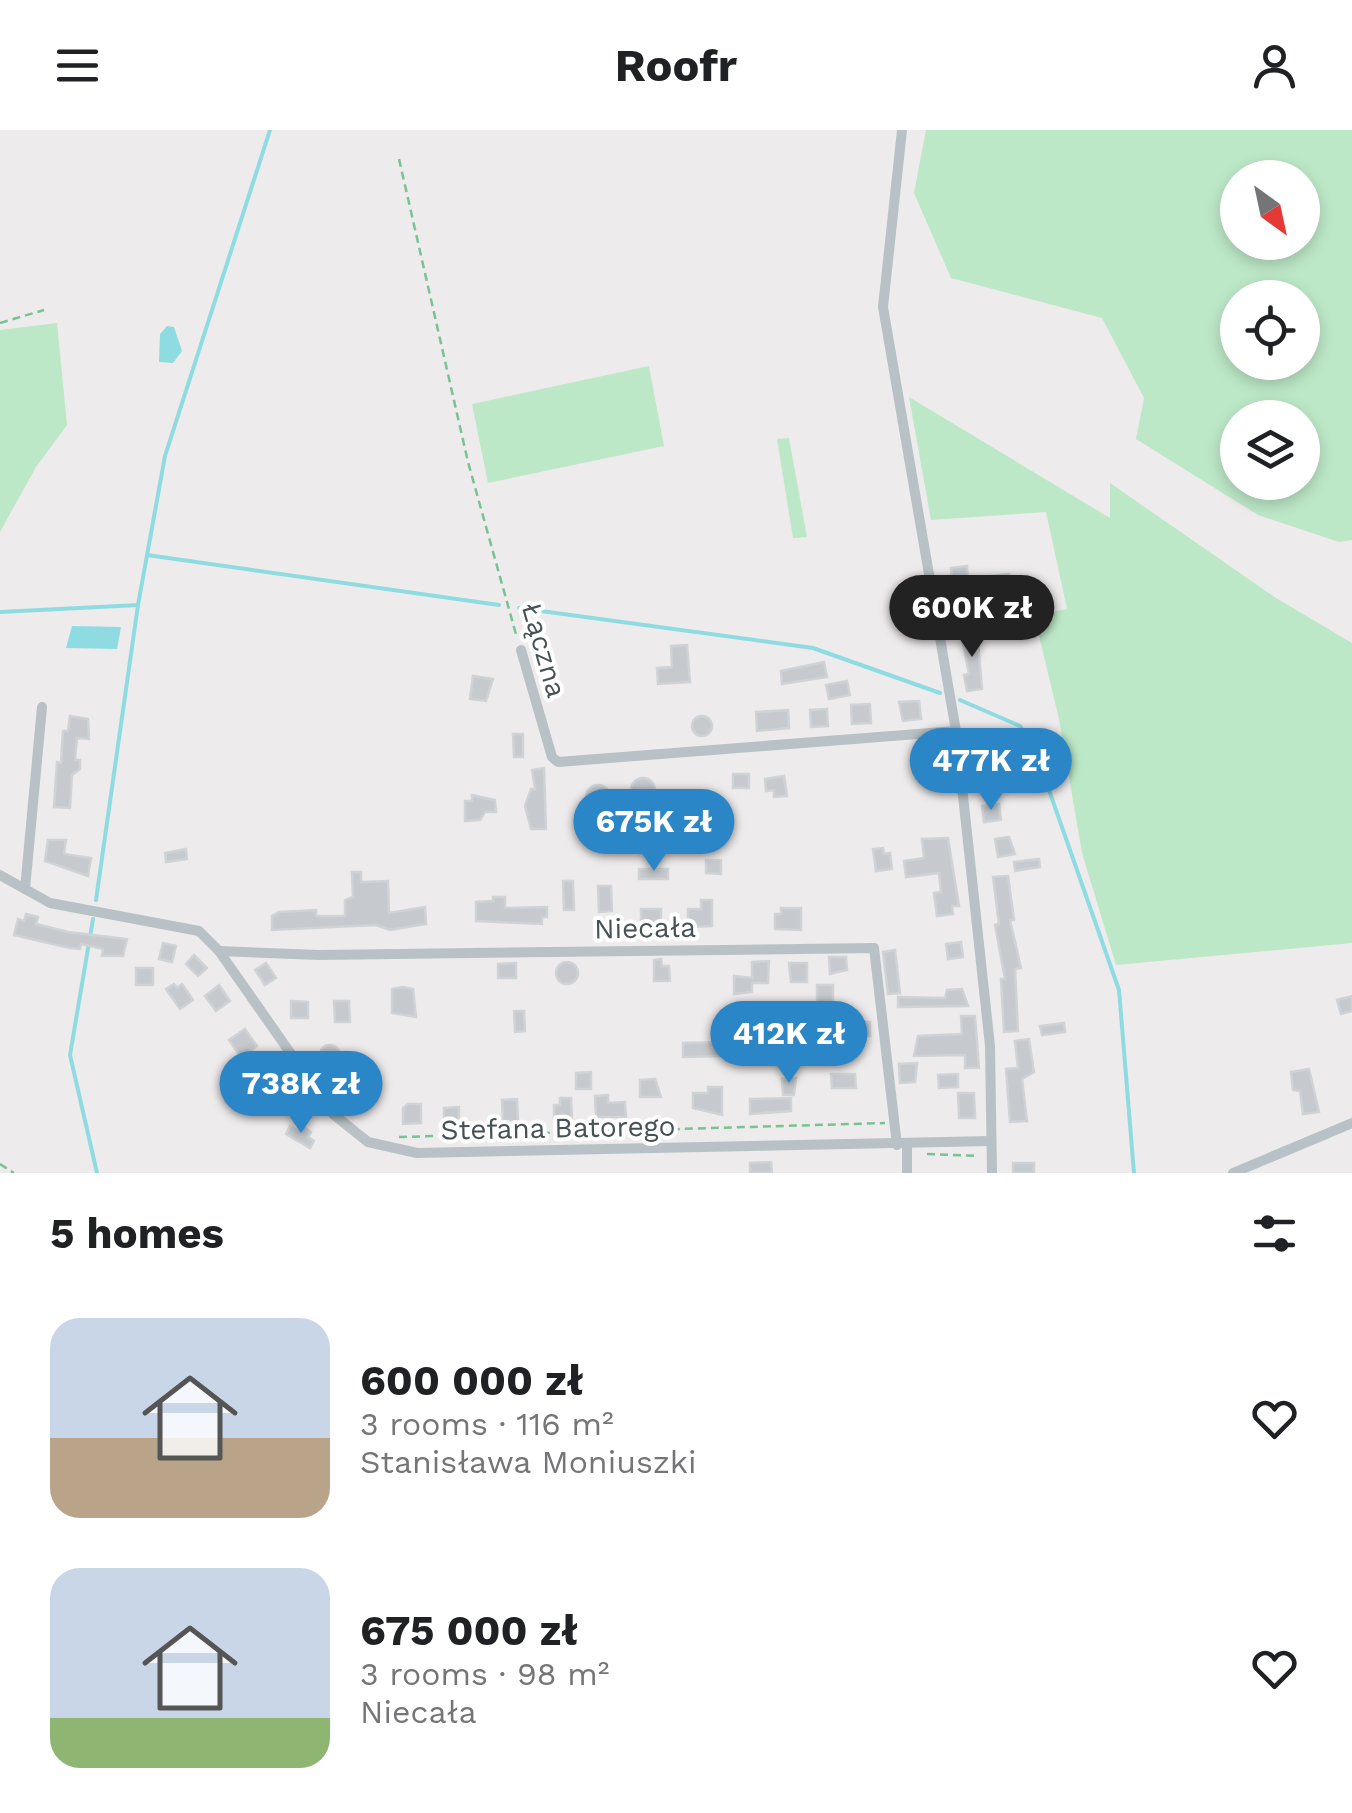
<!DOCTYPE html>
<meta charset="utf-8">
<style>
body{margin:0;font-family:"Work Sans",sans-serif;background:#f6f6f6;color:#202124;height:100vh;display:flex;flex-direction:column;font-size:38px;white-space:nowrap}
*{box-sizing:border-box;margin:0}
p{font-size:32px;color:#757577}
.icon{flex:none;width:55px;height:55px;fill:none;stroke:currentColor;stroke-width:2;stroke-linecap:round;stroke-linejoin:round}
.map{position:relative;height:1043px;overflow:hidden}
.drawer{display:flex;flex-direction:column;background:#fff;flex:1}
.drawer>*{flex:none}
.needle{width:65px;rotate:147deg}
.controls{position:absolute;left:1220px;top:30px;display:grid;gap:20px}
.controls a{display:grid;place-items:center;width:100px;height:100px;border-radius:50%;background:#fff;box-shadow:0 5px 15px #0003;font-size:50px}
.price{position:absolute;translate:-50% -85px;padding:0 22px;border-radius:35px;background:#2b86c8;color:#fff;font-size:32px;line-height:65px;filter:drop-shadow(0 2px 5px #0008)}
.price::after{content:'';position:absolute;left:50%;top:60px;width:30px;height:22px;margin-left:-15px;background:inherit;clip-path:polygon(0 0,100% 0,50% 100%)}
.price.on{background:#222;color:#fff}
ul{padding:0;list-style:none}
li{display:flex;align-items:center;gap:30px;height:250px;padding:0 50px}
li span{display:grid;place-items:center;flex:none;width:280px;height:200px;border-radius:30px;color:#555}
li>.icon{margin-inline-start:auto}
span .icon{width:120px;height:120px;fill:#fffc;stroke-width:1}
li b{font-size:42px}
h2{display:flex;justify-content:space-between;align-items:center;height:120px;padding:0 50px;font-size:42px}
header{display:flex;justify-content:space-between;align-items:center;height:130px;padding:0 50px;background:#fff;font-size:45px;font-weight:700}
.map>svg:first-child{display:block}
</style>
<header><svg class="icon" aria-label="menu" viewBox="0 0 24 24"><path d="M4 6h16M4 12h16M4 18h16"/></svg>Roofr<svg class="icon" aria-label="person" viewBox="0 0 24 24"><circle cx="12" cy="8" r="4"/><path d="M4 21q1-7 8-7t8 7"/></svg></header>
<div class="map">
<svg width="1352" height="1043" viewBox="0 0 1352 1043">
<rect width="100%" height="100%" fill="#eeebec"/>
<g fill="#bde8c7" fill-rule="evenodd">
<path d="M926,0H1352V410L1339,412L1258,385L1136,309L1144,268L1102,188L951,148L914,63ZM1238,48H1302V112H1238ZM1238,168H1302V232H1238ZM1238,288H1302V352H1238Z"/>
<polygon points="57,193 67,295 36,337 0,402 0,200"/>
<polygon points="649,236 664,316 488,353 472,274"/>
<polygon points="909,267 1110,388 1110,353 1276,468 1352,513 1352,813 1116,835 1082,723 1059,589 1034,485 1067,479 1046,382 931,390"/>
<polygon points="789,308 807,407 793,408 777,309"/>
</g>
<g fill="#8edce1">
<polygon points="167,196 174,197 182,221 173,233 159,232 160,204"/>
<polygon points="72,496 121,497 117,519 66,518"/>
</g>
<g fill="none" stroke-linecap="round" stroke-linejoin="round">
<g stroke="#8edce1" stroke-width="4">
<polyline points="147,425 499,475"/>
<polyline points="519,478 813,518 940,563"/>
<polyline points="0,482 138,475 165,326 270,0"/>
<polyline points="960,570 1020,596 1036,623 1119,860 1134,1043"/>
<polyline points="96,770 138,475"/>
<polyline points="93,789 70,925 97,1043"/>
</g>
</g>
<g fill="#c6c9cd" stroke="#d0d3d6" stroke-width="2.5">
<polygon points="967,436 968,452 953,454 951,438"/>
<polygon points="1009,444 1010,454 983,457 982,447"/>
<polygon points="1023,478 1024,487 988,491 987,481"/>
<polygon points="977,500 982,559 967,561 964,545 969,544 962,508 963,501"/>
<polygon points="687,515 690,552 658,554 657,538 672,537 671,516"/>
<polygon points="824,532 827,547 782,554 781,541"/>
<polygon points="473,546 493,549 486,571 470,569"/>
<polygon points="847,551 850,565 829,569 826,555"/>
<polygon points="919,571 921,589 903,591 899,572"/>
<polygon points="870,574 871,593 852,594 851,575"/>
<polygon points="827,579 828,596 811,597 810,580"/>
<polygon points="788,580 789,598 757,601 756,582"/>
<polygon points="70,586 88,589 89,609 77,608 75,630 80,630 80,639 72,645 70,678 54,677 57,632 61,633 63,601 68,601"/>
<circle cx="702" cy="596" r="10"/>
<polygon points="513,604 523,604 523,627 514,627"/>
<polygon points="938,613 942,652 929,653 926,614"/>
<polygon points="544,638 546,699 531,699 525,676 531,659 535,659 532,640"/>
<rect x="733" y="644" width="16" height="14"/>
<polygon points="784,646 787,666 774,667 774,660 766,661 765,649"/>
<circle cx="643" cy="660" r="12"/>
<circle cx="598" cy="667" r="12"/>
<polygon points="472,665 495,670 496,682 485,682 480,690 465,691 465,671 472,671"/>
<polygon points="999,674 1001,690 984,692 982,676"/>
<polygon points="1009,707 1015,724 998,727 995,709"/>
<polygon points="948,708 959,776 952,776 953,784 937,786 934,763 941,762 939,743 906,747 904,731 924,728 922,709"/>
<polygon points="48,710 66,710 64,724 91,728 88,746 45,731"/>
<polygon points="883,718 884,724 890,723 892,739 876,741 873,719"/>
<polygon points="186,719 187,729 166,732 165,723"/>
<polygon points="1039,729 1040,737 1015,741 1014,732"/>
<polygon points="706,730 721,730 721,744 706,743"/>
<rect x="639" y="739" width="29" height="10"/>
<polygon points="352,742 361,742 361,752 388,751 389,783 425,777 426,794 390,800 376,795 272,800 272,786 279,782 316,780 316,786 345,786 345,770 353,767"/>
<polygon points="1008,746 1014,790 1010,790 1021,838 1015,839 1018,901 1004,902 1001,849 1005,849 995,795 999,794 993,747"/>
<polygon points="563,751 573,751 574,780 564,780"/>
<polygon points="598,756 611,756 612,781 599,782"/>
<polygon points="493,767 505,767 505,778 547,777 547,787 542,787 542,794 476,791 476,772 493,771"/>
<polygon points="701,770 712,770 712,796 688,797 688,779 701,779"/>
<polygon points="781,778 801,778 801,800 775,799 775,784 781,784"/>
<rect x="641" y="779" width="20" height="18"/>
<polygon points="26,784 38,787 36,794 68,802 127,809 123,826 102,826 103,819 81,814 80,819 70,818 14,805 18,789 24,791"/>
<polygon points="961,812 963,827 948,829 946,814"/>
<polygon points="163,813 176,816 172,832 159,829"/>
<polygon points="895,820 900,863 888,864 883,822"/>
<polygon points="194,825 207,838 198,846 186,834"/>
<polygon points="829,827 846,827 847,840 830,844"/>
<polygon points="661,829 662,836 669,836 670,851 654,851 654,830"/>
<polygon points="769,831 768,853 752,853 752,862 734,864 734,846 752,848 752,832"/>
<circle cx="567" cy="843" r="11"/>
<polygon points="266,833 276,848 265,855 255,840"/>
<polygon points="516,833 516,848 498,848 498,834"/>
<polygon points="789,833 807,833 807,852 791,852"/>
<rect x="136" y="838" width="17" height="17"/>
<polygon points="174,854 177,858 182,854 193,870 180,879 166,859"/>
<polygon points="219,855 230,871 216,881 205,866"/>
<rect x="817" y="855" width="16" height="29"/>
<polygon points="403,857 413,859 416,887 392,883 392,859"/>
<polygon points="962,859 968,876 898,877 898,867 945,868 947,860"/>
<polygon points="1352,866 1352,881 1341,884 1337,870"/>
<polygon points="291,871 308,872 308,888 291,888"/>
<polygon points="334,871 349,871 350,892 335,892"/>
<polygon points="514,881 524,881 525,901 515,902"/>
<polygon points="961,886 975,886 979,938 965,938 965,925 914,926 918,906 962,904"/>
<polygon points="835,890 870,892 870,906 851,907 851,914 835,914"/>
<polygon points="1064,893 1065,902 1042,905 1040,896"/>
<polygon points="245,899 257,916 241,927 229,910"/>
<polygon points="1029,909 1034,942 1022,949 1027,991 1010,992 1006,939 1018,938 1015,911"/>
<polygon points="724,912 724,926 683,927 683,913"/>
<circle cx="330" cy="925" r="10"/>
<polygon points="917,933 915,952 900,953 899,934"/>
<polygon points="1309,939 1319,982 1303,984 1300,961 1293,960 1291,942"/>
<polygon points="591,942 591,959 576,959 576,943"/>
<polygon points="831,944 855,944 856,958 832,958"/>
<polygon points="958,944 958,957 939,958 938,945"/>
<polygon points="279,946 289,960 278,968 267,954"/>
<polygon points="796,948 794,965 783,965 782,949"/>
<polygon points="655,949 661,967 640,967 640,950"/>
<polygon points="708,957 722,957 722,985 693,978 693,963 708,963"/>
<polygon points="958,963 974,963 975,988 959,988"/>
<polygon points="608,965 608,973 625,972 626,987 596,987 595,966"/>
<polygon points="560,968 571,968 572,989 554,989 554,975 560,975"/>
<polygon points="791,968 791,981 750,984 750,969"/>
<polygon points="517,969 518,991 503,991 502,970"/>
<polygon points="408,974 421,974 421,993 403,994 403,978"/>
<polygon points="459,977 459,993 444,993 444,978"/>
<polygon points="301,995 311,1002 308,1007 314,1011 310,1018 286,1004 290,996 298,1001"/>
<polygon points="771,1032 772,1043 750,1043 750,1033"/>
<rect x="1013" y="1033" width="21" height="10"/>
</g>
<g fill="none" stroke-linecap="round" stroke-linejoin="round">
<g stroke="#79c293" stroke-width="2.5" stroke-dasharray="8 5" stroke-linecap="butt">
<polyline points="399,29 468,332 517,508"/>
<polyline points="0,193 44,180"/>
<polyline points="399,1007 885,993"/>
<polyline points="927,1024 979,1026"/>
<polyline points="0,1034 14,1043"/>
</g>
<g stroke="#b8c2c6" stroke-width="10">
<polyline points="902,0 883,177 956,601 990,916 992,1043"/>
<polyline points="521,520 552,627 558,632 956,601"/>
<polyline points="0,745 50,773 199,801 219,821 333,984 368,1012 417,1023 991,1011"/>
<polyline points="25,759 42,577"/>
<polyline points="219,821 319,825 874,818 897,1015"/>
<polyline points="907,1015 907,1043"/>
<polyline points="1233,1043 1352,993"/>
</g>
</g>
<g text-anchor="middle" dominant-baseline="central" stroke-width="8" stroke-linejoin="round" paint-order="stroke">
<g font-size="28" fill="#465156" stroke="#fff">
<text transform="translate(544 520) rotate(74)">Łączna</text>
<text transform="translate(645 798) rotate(-1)">Niecała</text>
<text transform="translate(558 998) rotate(-1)">Stefana Batorego</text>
</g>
</g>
</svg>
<div class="controls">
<a><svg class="needle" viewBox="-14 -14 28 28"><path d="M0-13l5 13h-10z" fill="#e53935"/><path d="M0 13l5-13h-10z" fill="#757577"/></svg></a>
<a><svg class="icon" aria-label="locate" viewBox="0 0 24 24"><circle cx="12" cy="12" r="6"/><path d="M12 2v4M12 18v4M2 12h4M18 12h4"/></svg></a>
<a><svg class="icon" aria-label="layers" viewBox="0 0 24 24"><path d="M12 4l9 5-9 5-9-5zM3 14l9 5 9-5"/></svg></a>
</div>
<b class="price on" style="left:972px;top:530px">600K zł</b>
<b class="price" style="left:991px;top:683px">477K zł</b>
<b class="price" style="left:654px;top:744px">675K zł</b>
<b class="price" style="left:789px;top:956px">412K zł</b>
<b class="price" style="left:301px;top:1006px">738K zł</b>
</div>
<section class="drawer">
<h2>5 homes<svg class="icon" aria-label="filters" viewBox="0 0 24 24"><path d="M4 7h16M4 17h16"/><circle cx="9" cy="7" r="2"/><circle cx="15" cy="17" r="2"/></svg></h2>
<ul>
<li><span style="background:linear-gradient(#c9d6e8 60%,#b9a48a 0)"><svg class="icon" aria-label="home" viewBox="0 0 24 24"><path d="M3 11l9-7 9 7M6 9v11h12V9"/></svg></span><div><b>600 000 zł</b><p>3 rooms · 116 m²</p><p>Stanisława Moniuszki</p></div><svg class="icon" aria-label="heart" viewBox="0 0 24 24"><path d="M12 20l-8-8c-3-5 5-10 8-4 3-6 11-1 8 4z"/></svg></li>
<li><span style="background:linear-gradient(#c9d6e8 75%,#8fb573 0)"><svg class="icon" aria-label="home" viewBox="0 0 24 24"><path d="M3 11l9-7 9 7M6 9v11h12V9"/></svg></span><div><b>675 000 zł</b><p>3 rooms · 98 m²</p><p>Niecała</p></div><svg class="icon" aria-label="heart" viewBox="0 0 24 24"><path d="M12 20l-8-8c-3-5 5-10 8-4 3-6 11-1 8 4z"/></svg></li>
</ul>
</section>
